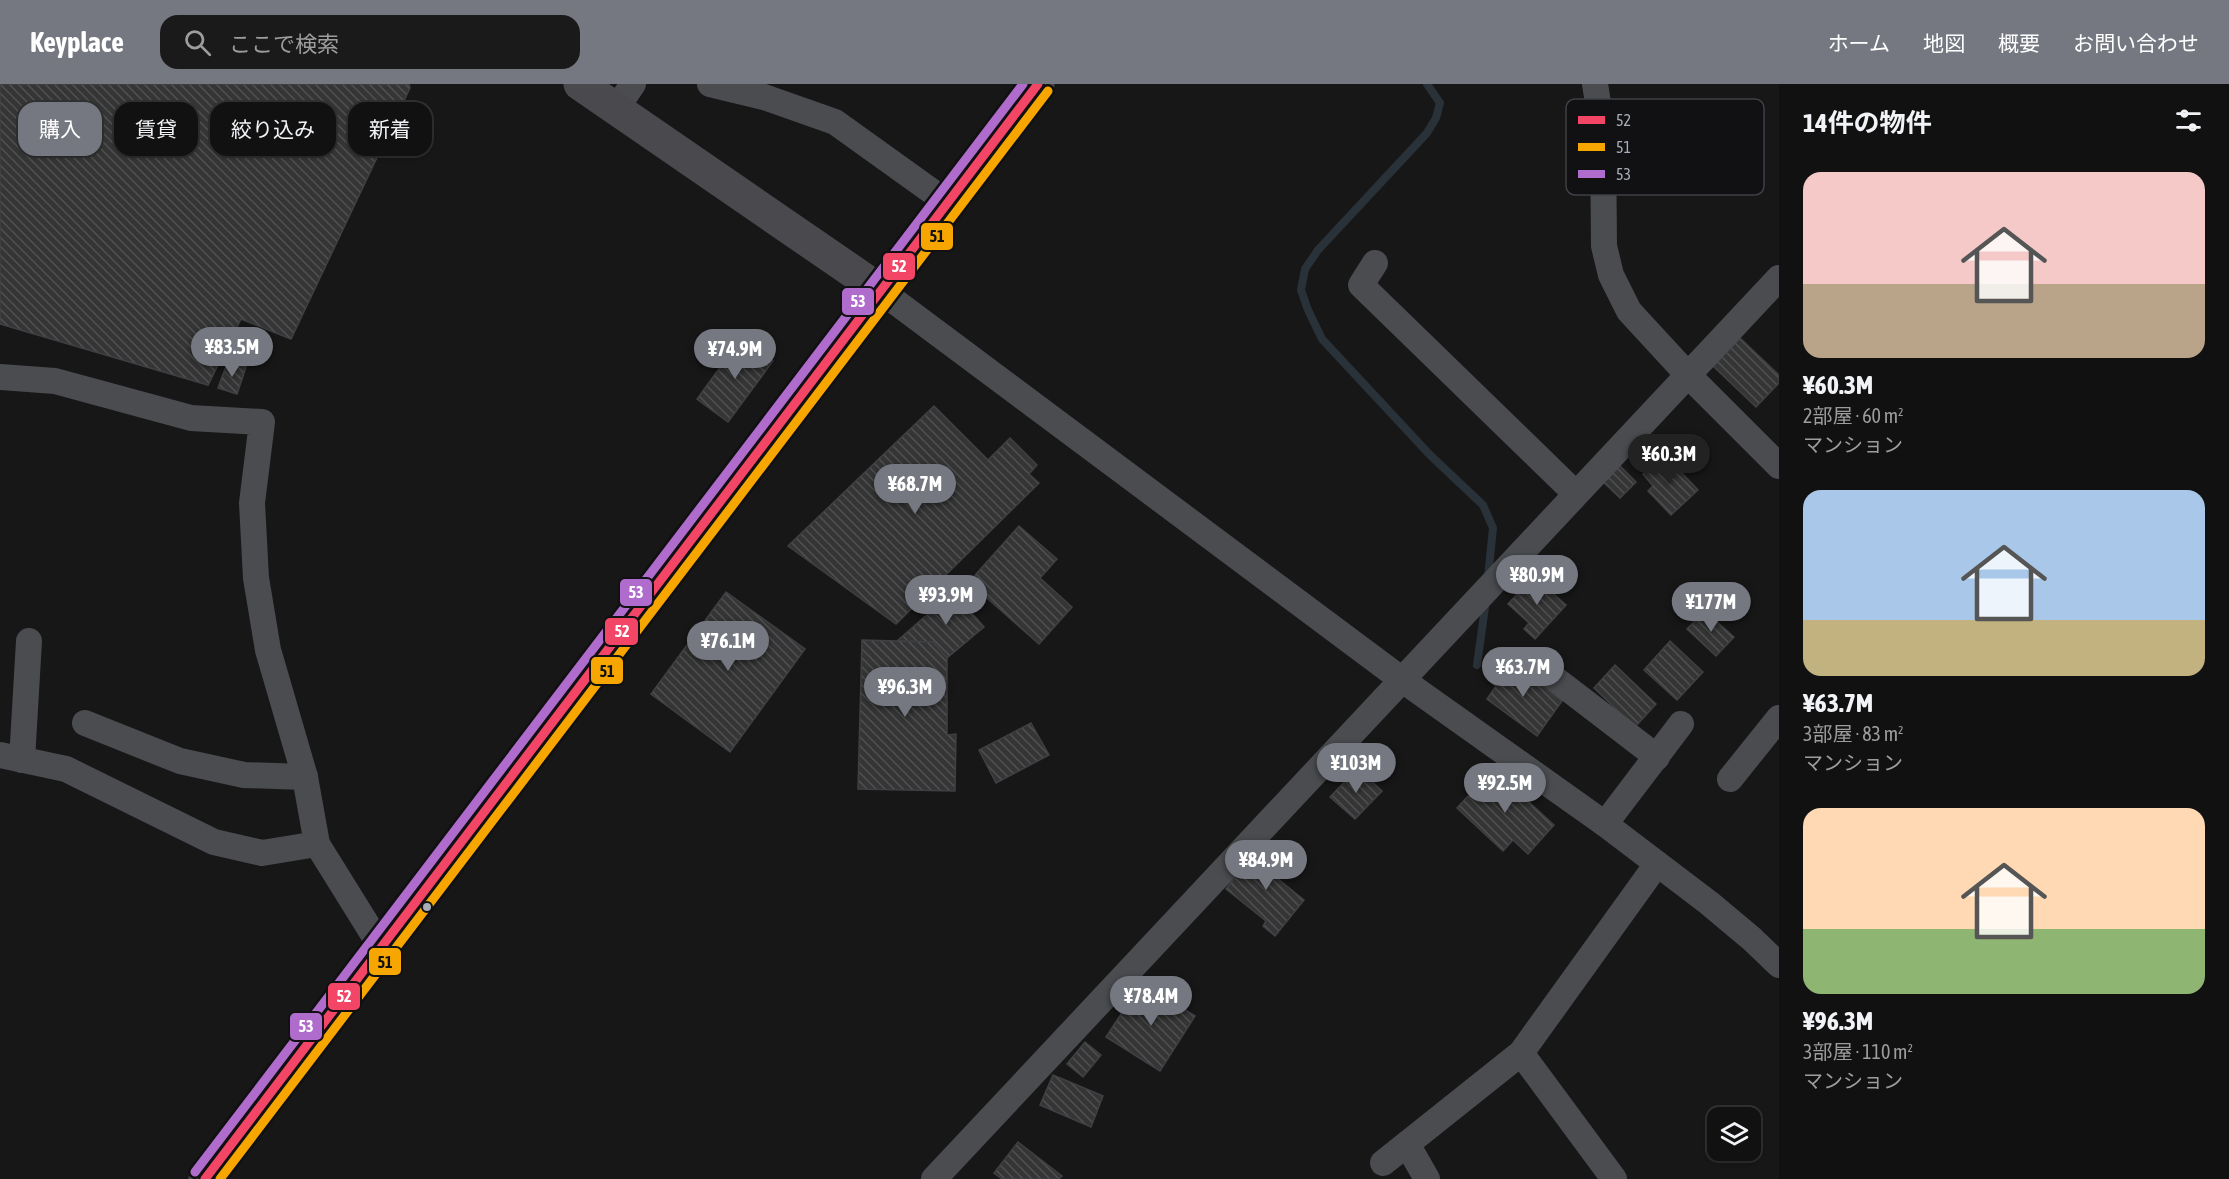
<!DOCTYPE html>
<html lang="ja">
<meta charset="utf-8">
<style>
body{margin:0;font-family:"Asap Condensed","Noto Sans JP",sans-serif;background:#1a1a1a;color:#f1f3f6;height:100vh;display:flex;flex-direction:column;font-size:22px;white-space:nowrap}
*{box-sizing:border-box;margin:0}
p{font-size:20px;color:#9c9d9f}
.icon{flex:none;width:33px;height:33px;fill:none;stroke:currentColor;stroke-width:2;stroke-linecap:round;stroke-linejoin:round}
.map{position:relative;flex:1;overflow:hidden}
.sheet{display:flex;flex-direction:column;background:#111;width:450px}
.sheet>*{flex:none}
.top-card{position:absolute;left:18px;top:18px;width:570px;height:54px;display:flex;gap:12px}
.controls{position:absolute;left:1707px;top:1023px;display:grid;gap:12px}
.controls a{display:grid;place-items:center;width:54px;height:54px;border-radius:12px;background:#111;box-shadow:0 2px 4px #0004,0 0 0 2px #303131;font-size:30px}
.price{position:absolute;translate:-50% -51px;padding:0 14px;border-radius:21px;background:#757880;color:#fff;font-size:20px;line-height:39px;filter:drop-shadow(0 2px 3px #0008)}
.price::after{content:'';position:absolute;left:50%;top:36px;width:18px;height:14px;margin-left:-9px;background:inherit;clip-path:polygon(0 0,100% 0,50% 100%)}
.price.current{background:#222;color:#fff}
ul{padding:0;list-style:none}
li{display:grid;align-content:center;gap:12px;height:318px;padding:0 24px}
li span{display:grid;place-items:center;height:186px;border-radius:18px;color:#555}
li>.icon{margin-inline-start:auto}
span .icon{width:108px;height:108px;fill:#fffc;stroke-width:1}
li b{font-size:26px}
h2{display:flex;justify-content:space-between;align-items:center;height:72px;padding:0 24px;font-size:26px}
.pill{padding:0 21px;border-radius:18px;background:#111;box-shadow:0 2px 4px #0004,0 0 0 2px #303131;font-size:21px;line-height:54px}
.pill.current{background:#757880;color:#fff}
header{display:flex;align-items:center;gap:36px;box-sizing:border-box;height:84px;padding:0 30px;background:#757880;color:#fff}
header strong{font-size:28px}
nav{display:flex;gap:33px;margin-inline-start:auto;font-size:21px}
.search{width:420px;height:54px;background:#1a1a1a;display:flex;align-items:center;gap:15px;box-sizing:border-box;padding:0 21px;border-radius:18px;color:#9c9d9f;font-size:22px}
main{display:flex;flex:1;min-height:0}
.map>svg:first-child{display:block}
</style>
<header>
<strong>Keyplace</strong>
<div class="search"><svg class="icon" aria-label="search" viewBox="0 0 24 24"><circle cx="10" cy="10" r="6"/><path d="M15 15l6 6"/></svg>ここで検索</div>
<nav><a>ホーム</a><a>地図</a><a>概要</a><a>お問い合わせ</a></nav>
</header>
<main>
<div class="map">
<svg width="1779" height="1095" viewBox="0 0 1779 1095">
<defs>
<pattern id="building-back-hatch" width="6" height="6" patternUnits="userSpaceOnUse" patternTransform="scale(1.5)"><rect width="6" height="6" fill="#353536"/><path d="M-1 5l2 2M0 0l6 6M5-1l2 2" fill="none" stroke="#4f5051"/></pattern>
</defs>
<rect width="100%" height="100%" fill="#171717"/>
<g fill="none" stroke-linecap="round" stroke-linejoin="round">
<g stroke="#2a3239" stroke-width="8">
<polyline points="1427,0 1440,19 1436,34 1427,49 1318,166 1305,185 1301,206 1308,226 1322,255 1430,371 1483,421 1493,444 1488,494"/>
<polyline points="1477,581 1486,516"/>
</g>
</g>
<g fill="url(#building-back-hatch)" stroke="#3f4043" stroke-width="1.5">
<polygon points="0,0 409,0 410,4 291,255 241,235 208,301 0,240"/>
<polygon points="742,253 773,277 728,338 697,315"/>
<polygon points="1740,254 1779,291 1779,299 1756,323 1713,282"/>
<polygon points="228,277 246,283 237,310 218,304"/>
<polygon points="934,322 988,376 1010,354 1037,381 1029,390 1039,399 896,540 788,462"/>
<polygon points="1664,370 1698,406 1671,431 1648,407 1653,402 1643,390"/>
<polygon points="1616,378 1636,398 1620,414 1599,394"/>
<polygon points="1019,442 1057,475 1040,494 1072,523 1039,560 969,498"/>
<polygon points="1534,492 1566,521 1535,555 1524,545 1529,539 1508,520"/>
<polygon points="726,508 805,565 730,668 651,610"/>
<polygon points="953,508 984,543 947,574 933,558 897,557"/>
<polygon points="1705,527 1734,553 1716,572 1687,545"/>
<polygon points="862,556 933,558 947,574 947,651 956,650 955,707 858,705"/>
<polygon points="1670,557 1703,588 1677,616 1644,586"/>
<polygon points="1506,576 1562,617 1537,652 1487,615 1496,602 1493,600 1498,594 1495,592"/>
<polygon points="1615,581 1656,620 1635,643 1594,604"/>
<polygon points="1031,639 1049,671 996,699 979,666"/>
<polygon points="1358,684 1382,707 1355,735 1330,713"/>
<polygon points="1493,685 1554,741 1528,770 1513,756 1503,767 1457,724"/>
<polygon points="1259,763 1285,784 1277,794 1304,816 1275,852 1263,842 1266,837 1226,805"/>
<polygon points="1142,898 1195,932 1160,987 1106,953"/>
<polygon points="1085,958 1101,971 1083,993 1067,980"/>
<polygon points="1053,991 1103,1012 1091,1043 1040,1021"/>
<polygon points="1018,1058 1062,1092 1059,1095 1002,1095 994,1089"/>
</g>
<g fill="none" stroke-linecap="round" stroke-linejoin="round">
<g stroke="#4b4c50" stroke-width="26">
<polyline points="710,0 764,13 835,38 948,119"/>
<polyline points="1595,0 1603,51 1604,162 1611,191 1629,227 1688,291 1779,382"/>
<polyline points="616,25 633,0"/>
<polyline points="1375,179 1361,201 1576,410"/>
<polyline points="881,207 1401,595 1605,740 1709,819 1752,855 1779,881"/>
<polyline points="0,293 55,297 191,334 262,338 252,419 256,494 268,566 305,693 317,760 381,863"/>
<polyline points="1546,588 1657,673"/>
<polyline points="85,639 180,677 244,691 305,693"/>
<polyline points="0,671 66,685 214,758 262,769 317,760"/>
<polyline points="22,676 29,557"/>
<polyline points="1730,695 1779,634"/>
<polyline points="1605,740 1681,640"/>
<polyline points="1521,969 1614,1095"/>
<polyline points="1407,1060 1427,1095"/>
<polyline points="1383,1079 1521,969 1657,780"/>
<polyline points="934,1095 1779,194"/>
</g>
<g stroke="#4a4a4e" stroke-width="33">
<polyline points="580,0 881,207"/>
<polyline points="205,1095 1038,0"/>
</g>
<g stroke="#111113" stroke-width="14">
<polyline id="bus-1" points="205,1095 1038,0"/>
</g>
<g stroke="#111113" stroke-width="14">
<polyline id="bus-2" points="220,1095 1048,7"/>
</g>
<g stroke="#111113" stroke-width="14">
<polyline id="bus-3" points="195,1088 1023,0"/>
</g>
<use href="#bus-1" stroke="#f34667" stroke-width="9"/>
<use href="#bus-2" stroke="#f7a600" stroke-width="9"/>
<use href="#bus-3" stroke="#b06ccc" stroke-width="9"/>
</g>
<circle fill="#a8adb8" stroke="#111113" stroke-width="2" cx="427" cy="823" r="5"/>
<rect x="1566" y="15" width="198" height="96" rx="9" fill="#111113" stroke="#3e4045" stroke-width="1.5"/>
<rect x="1578" y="32" width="27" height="8" fill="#f34667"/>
<rect x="1578" y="59" width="27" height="8" fill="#f7a600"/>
<rect x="1578" y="86" width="27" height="8" fill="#b06ccc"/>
<g font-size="16" fill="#a8adb8">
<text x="1616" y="42">52</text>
<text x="1616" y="69">51</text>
<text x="1616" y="96">53</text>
</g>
<g stroke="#111113" stroke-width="2">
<rect x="920" y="138" width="34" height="29" rx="6" fill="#f7a600"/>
<rect x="882" y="168" width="34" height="29" rx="6" fill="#f34667"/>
<rect x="841" y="203" width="34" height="29" rx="6" fill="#b06ccc"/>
<rect x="619" y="494" width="34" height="29" rx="6" fill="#b06ccc"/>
<rect x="604" y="533" width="35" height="29" rx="6" fill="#f34667"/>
<rect x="590" y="572" width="34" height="29" rx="6" fill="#f7a600"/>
<rect x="368" y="863" width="34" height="29" rx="6" fill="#f7a600"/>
<rect x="327" y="898" width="34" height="29" rx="6" fill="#f34667"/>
<rect x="289" y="928" width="34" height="29" rx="6" fill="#b06ccc"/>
</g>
<g font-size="16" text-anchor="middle" font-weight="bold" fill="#fff">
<text x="899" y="188">52</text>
<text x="858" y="223">53</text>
<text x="636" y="514">53</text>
<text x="622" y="553">52</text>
<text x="344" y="918">52</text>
<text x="306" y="948">53</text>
</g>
<g font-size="16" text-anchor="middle" font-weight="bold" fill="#111">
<text x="937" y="158">51</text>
<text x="607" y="593">51</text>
<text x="385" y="884">51</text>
</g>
</svg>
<div class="controls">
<a><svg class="icon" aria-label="layers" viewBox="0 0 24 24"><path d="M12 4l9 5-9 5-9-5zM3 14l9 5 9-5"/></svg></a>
</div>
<b class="price" style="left:232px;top:294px">¥83.5M</b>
<b class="price" style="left:735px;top:296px">¥74.9M</b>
<b class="price current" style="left:1669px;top:401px">¥60.3M</b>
<b class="price" style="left:915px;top:431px">¥68.7M</b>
<b class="price" style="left:1537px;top:522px">¥80.9M</b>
<b class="price" style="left:946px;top:542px">¥93.9M</b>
<b class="price" style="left:1711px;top:549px">¥177M</b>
<b class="price" style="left:728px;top:588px">¥76.1M</b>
<b class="price" style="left:1523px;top:614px">¥63.7M</b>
<b class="price" style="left:905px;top:634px">¥96.3M</b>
<b class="price" style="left:1356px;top:710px">¥103M</b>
<b class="price" style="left:1505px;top:730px">¥92.5M</b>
<b class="price" style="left:1266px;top:807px">¥84.9M</b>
<b class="price" style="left:1151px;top:943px">¥78.4M</b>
<div class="top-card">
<a class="pill current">購入</a>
<a class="pill">賃貸</a>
<a class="pill">絞り込み</a>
<a class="pill">新着</a>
</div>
</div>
<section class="sheet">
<h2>14件の物件<svg class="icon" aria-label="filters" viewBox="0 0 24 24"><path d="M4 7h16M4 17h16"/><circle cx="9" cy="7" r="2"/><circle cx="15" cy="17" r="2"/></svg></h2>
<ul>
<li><span style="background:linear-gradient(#f6c9c9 60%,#b9a48a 0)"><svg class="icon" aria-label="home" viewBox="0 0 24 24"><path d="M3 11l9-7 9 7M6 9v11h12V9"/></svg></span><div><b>¥60.3M</b><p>2部屋 · 60 m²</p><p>マンション</p></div></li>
<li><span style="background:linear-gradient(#a9c7e8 70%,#c2b280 0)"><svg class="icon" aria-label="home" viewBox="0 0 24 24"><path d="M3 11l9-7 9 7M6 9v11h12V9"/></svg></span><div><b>¥63.7M</b><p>3部屋 · 83 m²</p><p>マンション</p></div></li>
<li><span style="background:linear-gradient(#ffd9b3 65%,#8fb573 0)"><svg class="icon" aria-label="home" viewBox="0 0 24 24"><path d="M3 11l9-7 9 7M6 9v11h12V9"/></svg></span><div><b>¥96.3M</b><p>3部屋 · 110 m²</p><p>マンション</p></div></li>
</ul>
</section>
</main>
